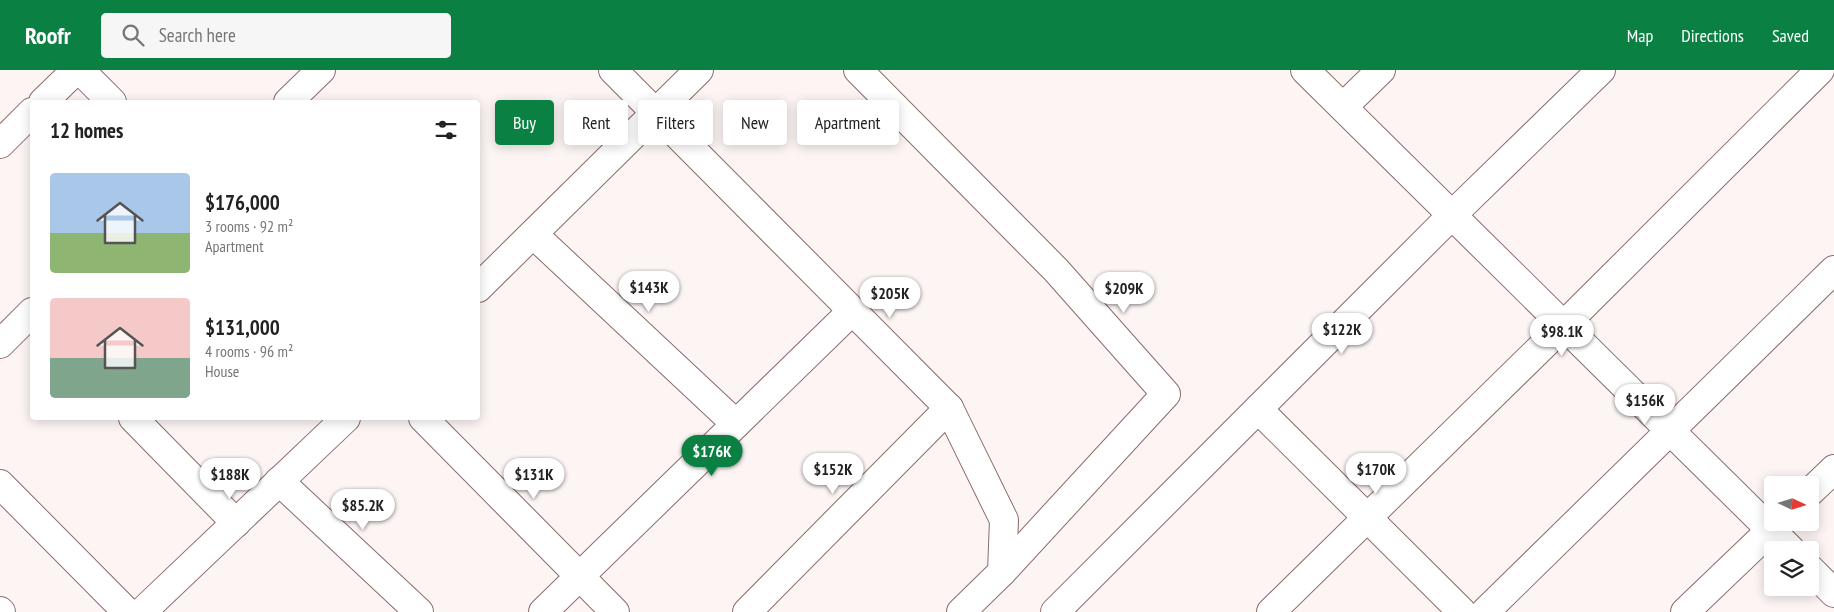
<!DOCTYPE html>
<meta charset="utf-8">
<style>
body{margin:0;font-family:"PT Sans Narrow",sans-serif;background:#f6f6f6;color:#222;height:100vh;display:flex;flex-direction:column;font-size:19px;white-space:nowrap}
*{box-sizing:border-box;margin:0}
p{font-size:16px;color:#767676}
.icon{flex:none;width:28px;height:28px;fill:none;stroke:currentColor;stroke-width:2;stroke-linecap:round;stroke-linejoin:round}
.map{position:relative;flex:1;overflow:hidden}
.panel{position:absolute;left:30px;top:30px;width:450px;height:320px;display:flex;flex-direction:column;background:#fff;border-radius:5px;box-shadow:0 2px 12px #0003}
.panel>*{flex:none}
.top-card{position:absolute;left:495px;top:30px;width:475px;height:45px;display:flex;gap:10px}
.needle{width:32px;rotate:94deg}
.buttons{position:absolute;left:1764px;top:406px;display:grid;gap:10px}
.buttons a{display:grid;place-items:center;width:55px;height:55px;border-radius:5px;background:#fff;box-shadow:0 2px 12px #0003;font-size:25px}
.price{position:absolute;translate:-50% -42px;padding:0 11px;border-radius:18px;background:#fff;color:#222;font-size:16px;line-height:32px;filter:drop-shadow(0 1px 2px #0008)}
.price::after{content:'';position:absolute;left:50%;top:30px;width:15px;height:11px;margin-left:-8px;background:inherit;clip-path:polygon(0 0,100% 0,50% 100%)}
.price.active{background:#0b8043;color:#fff}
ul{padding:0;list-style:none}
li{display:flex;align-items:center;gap:15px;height:125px;padding:0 20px}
li span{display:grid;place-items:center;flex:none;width:140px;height:100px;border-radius:5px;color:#555}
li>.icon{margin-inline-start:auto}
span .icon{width:60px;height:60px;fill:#fffc;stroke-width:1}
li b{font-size:21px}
h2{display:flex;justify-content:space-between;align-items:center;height:60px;padding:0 20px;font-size:21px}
.chip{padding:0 18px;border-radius:5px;background:#fff;box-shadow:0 2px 12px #0003;font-size:18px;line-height:45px}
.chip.active{background:#0b8043;color:#fff}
header{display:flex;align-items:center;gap:30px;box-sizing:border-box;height:70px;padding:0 25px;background:#0b8043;color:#fff}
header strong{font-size:24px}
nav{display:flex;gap:28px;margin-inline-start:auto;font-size:18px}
.search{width:350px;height:45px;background:#f6f6f6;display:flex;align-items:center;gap:12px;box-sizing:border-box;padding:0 18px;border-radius:5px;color:#767676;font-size:19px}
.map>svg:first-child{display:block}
</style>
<header>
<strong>Roofr</strong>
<div class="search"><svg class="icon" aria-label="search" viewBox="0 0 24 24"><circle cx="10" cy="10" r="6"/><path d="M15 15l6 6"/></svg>Search here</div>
<nav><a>Map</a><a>Directions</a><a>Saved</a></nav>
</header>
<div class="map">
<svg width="1834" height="542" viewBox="0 0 1834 542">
<rect width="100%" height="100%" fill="#fcf5f4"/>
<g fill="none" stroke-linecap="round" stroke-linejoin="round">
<g stroke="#8b6c69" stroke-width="30">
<g id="minor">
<polyline points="80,0 112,32"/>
<polyline points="613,0 949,338 1004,450 1002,502 961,542"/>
<polyline points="858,0 1056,200 1166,324 1002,502"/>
<polyline points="1305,0 1791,480"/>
<polyline points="43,32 76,0"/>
<polyline points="288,32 321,0"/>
<polyline points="1343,37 1381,0"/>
<polyline points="0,74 32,42"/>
<polyline points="533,164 736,354"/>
<polyline points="478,218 699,0"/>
<polyline points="0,274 32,242"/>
<polyline points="1258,339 1462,542"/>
<polyline points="133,348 236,453"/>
<polyline points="423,348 615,542"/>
<polyline points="279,411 419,542"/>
<polyline points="0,414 127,542"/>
<polyline points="1810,422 1834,399"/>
<polyline points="1810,499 1834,523"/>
<polyline points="0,541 1,542"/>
<polyline points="142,542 346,348"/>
<polyline points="543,542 852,241"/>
<polyline points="747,542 949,338"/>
<polyline points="1055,542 1452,145 1601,0"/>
<polyline points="1271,542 1564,255 1820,0"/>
<polyline points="1485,542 1834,200"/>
<polyline points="1685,542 1779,452"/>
</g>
</g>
<use href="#minor" stroke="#fff" stroke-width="28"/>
</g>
</svg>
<div class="buttons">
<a><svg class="needle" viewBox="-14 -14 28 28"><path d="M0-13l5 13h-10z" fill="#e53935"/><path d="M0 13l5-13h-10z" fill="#767676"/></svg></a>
<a><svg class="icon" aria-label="layers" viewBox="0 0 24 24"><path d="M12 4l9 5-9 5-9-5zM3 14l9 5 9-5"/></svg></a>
</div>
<b class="price" style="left:649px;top:243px">$143K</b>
<b class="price" style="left:1124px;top:244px">$209K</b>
<b class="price" style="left:890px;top:249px">$205K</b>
<b class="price" style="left:1342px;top:285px">$122K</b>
<b class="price" style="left:1562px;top:287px">$98.1K</b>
<b class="price" style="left:1645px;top:356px">$156K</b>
<b class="price active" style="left:712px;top:407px">$176K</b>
<b class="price" style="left:833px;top:425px">$152K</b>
<b class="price" style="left:1376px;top:425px">$170K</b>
<b class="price" style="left:230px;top:430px">$188K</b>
<b class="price" style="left:534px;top:430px">$131K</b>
<b class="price" style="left:363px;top:461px">$85.2K</b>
<div class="top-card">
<a class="chip active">Buy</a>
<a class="chip">Rent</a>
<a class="chip">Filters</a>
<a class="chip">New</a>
<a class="chip">Apartment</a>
</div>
<section class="panel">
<h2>12 homes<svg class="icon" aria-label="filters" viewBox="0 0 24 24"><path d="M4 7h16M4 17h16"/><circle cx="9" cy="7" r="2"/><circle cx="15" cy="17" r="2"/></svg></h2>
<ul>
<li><span style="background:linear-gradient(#a9c7e8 60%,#8fb573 0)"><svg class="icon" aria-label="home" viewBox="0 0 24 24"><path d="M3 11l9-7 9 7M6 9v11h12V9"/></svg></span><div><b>$176,000</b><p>3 rooms · 92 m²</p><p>Apartment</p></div></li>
<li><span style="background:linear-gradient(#f6c9c9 60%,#7fa58c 0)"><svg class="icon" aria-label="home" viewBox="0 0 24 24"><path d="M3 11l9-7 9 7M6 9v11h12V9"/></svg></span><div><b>$131,000</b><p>4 rooms · 96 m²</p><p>House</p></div></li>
</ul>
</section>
</div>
